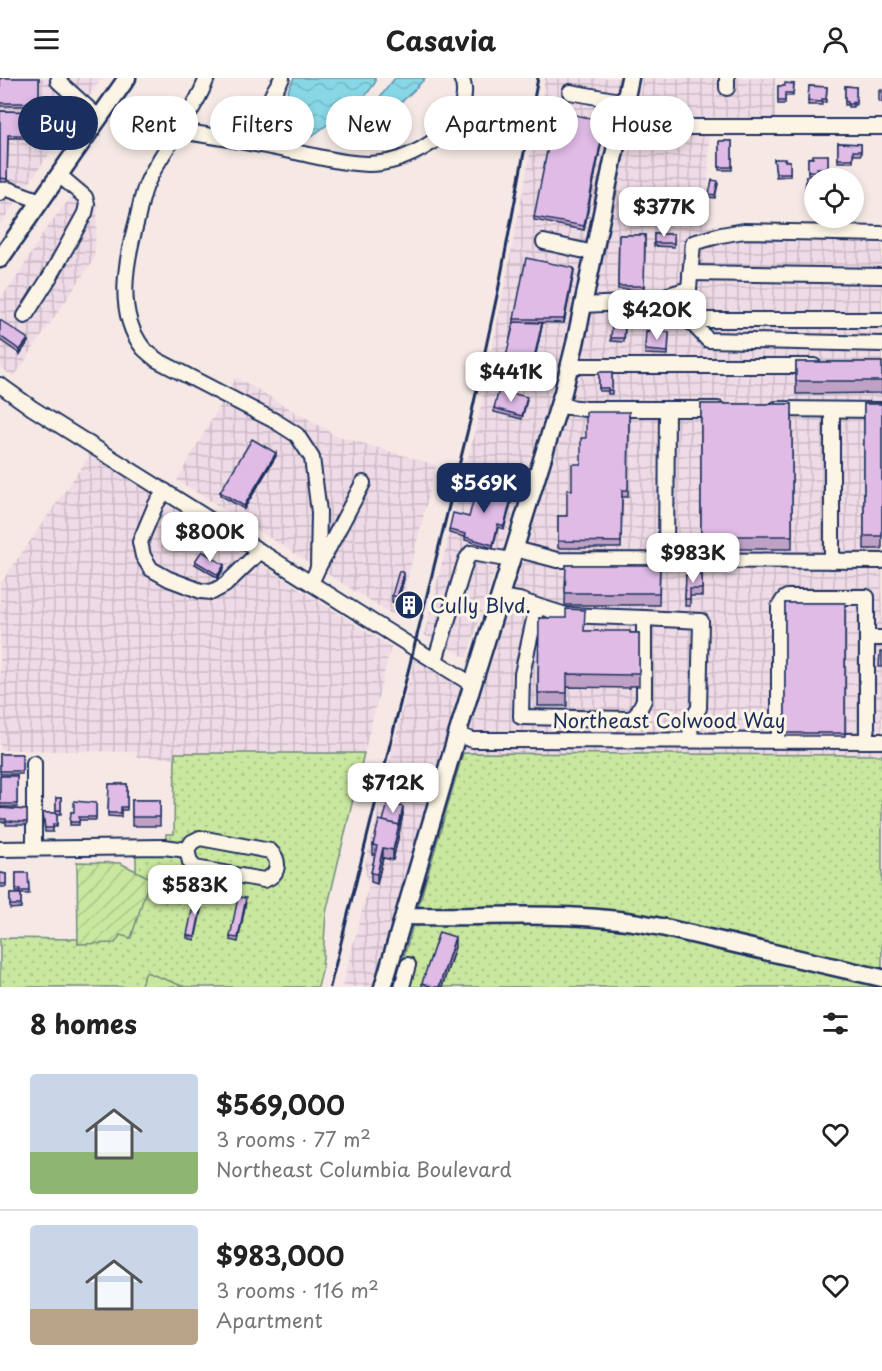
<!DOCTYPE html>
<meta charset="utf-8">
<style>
body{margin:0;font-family:"Playpen Sans",sans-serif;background:#f6f6f6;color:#222;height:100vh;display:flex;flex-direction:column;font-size:22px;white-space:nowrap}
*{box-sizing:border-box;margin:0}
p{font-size:20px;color:#767676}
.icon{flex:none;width:33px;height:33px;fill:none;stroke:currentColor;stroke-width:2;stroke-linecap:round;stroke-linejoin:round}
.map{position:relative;height:909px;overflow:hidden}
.sheet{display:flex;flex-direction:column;background:#fff;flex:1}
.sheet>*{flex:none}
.hud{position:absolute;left:18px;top:18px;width:846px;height:54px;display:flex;gap:12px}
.fabs{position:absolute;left:804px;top:90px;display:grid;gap:12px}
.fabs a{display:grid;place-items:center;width:60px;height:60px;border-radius:50%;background:#fff;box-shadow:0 3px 9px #0003;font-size:30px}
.price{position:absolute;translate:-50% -51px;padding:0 14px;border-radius:12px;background:#fff;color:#222;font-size:20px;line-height:39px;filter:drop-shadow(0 2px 3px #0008)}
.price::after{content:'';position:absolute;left:50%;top:36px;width:18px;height:14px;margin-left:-9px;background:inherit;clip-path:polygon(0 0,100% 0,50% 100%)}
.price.active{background:#1b2f5e;color:#fff}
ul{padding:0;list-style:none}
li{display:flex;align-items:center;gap:18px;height:150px;padding:0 30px}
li+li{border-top:2px solid #e0e0e0}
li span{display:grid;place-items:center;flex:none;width:168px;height:120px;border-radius:6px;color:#555}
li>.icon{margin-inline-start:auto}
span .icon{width:72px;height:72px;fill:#fffc;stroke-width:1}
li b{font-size:26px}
h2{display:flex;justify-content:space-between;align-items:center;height:72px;padding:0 30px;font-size:26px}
.tag{padding:0 21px;border-radius:27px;background:#fff;box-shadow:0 3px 9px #0003;font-size:21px;line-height:54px}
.tag.active{background:#1b2f5e;color:#fff}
header{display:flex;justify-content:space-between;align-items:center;height:78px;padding:0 30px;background:#fff;font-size:27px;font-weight:700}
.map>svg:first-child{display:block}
</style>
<header><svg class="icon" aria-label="menu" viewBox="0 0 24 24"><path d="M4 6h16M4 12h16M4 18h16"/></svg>Casavia<svg class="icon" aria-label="person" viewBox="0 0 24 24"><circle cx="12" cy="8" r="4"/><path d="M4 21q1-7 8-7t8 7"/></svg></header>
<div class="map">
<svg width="882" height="909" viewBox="0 0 882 909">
<defs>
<pattern id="industrial-grid" width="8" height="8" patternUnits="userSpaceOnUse" patternTransform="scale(1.5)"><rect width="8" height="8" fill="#efdbe5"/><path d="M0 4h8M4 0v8" fill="none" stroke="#ccbcc7"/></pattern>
<pattern id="grass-dots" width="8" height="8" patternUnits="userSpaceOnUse" patternTransform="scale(1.5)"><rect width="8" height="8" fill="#c9e79e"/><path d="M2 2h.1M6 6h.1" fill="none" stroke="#acc68a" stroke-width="1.8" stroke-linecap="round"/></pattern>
<pattern id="garden-furrows" width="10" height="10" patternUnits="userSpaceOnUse" patternTransform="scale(1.5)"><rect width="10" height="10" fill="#c9e79e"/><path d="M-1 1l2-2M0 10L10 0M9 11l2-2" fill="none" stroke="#acc68a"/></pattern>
<pattern id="water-waves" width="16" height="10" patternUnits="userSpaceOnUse" patternTransform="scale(1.5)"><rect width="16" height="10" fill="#88d7e6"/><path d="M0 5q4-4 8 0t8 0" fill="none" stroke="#75b9c8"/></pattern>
</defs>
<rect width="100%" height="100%" fill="#f6e9e5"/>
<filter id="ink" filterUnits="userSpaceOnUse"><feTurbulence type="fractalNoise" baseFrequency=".0167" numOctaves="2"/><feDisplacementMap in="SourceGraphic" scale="12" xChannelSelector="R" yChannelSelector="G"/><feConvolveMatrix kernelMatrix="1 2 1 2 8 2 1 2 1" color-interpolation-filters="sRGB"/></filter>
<g filter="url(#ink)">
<g fill="url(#industrial-grid)">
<polygon points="0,0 102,0 0,147"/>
<polygon points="545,0 620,0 558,290 546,334 467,580 424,557 481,328"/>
<polygon points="642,0 775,0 775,40 709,39 708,147 882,148 882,677 463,675 564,349 573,314"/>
<polygon points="84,103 98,128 94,181 14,299 0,289 0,221 19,196 44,153"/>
<polygon points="236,299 335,357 436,387 398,540 177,402"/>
<polygon points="90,377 391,569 364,675 175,675 175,680 136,679 138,674 0,672 0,506"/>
<polygon points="415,578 460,610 372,909 342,909 368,810 365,788"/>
</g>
<g fill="url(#grass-dots)" stroke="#728b7e" stroke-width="1.5">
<polygon points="175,675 364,675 326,835 322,893 318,909 0,909 0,860 78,861 78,865 143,797 136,793 136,775 165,775 166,756 174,756"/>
<polygon points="463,675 882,677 882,909 395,909"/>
</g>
<polygon fill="url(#garden-furrows)" stroke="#728b7e" stroke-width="1.5" points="77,784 120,785 150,800 131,860 120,857 115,865 78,866"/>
<polygon fill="#c9e79e" stroke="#728b7e" stroke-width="1.5" points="146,894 185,909 140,909"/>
<g fill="url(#water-waves)" stroke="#5c94b0" stroke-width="1.5">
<path d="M294,0H375V5L357,29L335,41L308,61C294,60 294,47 291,35L280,29Z"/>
<path d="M395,0H425C407,22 386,37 362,51L358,47Z"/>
</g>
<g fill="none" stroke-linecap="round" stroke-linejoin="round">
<g stroke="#1b2f5e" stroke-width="18">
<g id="minor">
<path d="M207,0C193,37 165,67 148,103C142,115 140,130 137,142C126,182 115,234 143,270C147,274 152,278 157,282L275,343L297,357L312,380L319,434L318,490L311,505"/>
<polyline points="727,0 727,10"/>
<polyline points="58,3 99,40"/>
<polyline points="570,14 625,24"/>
<polyline points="620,49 882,49"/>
<path d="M178,53C218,58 256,66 295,74C320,79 356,89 381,85C406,82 440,64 454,43C462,32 468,13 461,0"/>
<polyline points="250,64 274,13 282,0"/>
<polyline points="0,115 2,109 41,123"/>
<polyline points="882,156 744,153 721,157 693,165 689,211 689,242 882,242"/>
<polyline points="544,164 594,175"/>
<polyline points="690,195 882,198"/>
<polyline points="644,224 689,242 708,262 882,266"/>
<polyline points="583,227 644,224 689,211"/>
<polyline points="25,238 51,197 85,135 87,126 85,119 59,97"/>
<polyline points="570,288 814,288"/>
<polyline points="0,307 32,330 473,607"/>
<polyline points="560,328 586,331 718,331"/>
<polyline points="776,331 882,332"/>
<polyline points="165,413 156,426 140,464 143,478 151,491 169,501 201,513 212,514 225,507 260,473"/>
<polyline points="515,471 557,482 882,483"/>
<polyline points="666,482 667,331"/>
<polyline points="832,483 832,332"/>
<polyline points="319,488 363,405"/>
<polyline points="499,519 519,522 537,528 522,596 521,639 629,641 634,639 637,636 644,622 644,540 566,537 537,528"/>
<polyline points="644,540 701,543 699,630 691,643 690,662"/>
<polyline points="867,560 882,560"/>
<polyline points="435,583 466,482 471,475 511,482"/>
<polyline points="457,657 473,662 882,663"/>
<polyline points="779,662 779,529 784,521 787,519 867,519 867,663"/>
<polyline points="34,770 34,685"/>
<path d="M0,771L164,769L187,772L192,764L200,760L270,773C281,783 279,797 264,802L195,790L190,784L187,772"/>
<polyline points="402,909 408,887"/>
</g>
</g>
<g stroke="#1b2f5e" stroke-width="21">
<g id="major">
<polyline points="0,181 127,0"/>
<path d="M404,838C489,840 577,831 661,849L882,900"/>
<polyline points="383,909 457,657 563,314 575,266 630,0"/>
</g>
</g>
<use href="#minor" stroke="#fcf5e5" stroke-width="14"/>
<use href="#major" stroke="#fcf5e5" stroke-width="16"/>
<polyline stroke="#1b2f5e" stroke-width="3" points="330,909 470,343 498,213 538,0"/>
</g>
<g fill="#c0a1c6" stroke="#1b2f5e" stroke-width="1.5">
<rect x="0" y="0" width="39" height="28"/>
<polygon points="794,6 793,18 785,18 785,26 778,26 778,8 785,8"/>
<polygon points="809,8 827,9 826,24 822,24 822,27 808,27"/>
<polygon points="845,8 856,9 856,27 853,27 853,29 848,29 848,27 845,27"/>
<polygon points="0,33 40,34 40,60 8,60 7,104 0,104"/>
<polygon points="605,46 584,152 534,142 534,139"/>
<rect x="719" y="63" width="13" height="29"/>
<polygon points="838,65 861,66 861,77 853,77 853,84 838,84"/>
<polygon points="828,77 828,94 817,94 817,96 808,96 808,80"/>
<polygon points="774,81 790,83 790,98 776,99"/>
<polygon points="806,98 814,100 814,123 805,123"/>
<polygon points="718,106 715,120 709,119 709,116"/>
<polygon points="827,140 834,140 833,144 827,144"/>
<polygon points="654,156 674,156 674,169 654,168"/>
<polygon points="619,157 645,157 644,212 618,211"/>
<polygon points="574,193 564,245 527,244 542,248 530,302 503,296 514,241"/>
<polygon points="613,235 626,236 624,264 611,263"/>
<polygon points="0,242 28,264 20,276 0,262"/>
<polygon points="646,253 669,254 668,277 645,276"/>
<polygon points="796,284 882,284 882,315 796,316"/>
<polygon points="599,294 612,294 612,316 608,316 608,313 599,313"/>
<polygon points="527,322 522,341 494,334 494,330"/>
<rect x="701" y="326" width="91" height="145"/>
<rect x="864" y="326" width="18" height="145"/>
<polygon points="629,334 628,419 622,419 621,470 558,470 558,438 567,438 572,412 581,386 586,360"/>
<polygon points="276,378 244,431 220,417 220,414"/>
<polygon points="513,417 504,451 498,449 493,470 465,462 465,459 449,455 449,452 469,439"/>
<polygon points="195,483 224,490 218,500 195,486"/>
<polygon points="566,487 660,487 659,527 565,527"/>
<polygon points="686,497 702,497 702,518 690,518 690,528 685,528"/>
<polygon points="404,501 397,526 392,524 392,517"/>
<rect x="785" y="525" width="60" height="133"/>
<polygon points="539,540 585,553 639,555 639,608 630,608 630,610 567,609 567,628 538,628"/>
<rect x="0" y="676" width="22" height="20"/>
<rect x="0" y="698" width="17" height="31"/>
<polygon points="109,706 127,706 127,732 121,732 121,739 108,738"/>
<polygon points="56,720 61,720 61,736 57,736 57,749 53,749 53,754 45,754 43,735 56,735"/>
<rect x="132" y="722" width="28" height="26"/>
<polygon points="96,725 96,742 79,742 79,747 70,747 71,734 74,734"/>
<polygon points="0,730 27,732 27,747 6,747 6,744 0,744"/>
<polygon points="403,736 393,782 383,780 377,806 371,804 371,795 375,777 373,777 373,767 383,743"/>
<polygon points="0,795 6,796 6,809 0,809"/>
<polygon points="16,795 28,795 29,816 21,816 21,830 10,831 10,816 20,816 20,814 16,814"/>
<polygon points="203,823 195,862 187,860 187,857"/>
<polygon points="246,824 238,864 230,862 230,859"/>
<polygon points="455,869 442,909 422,909 422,905"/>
</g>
<g fill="#9c83a1" stroke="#1b2f5e" stroke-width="1.5">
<polygon points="605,43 605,46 584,152 584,148"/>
<polygon points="574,190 574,193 564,245 564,241"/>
<polygon points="542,245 542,248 530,302 530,298"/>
<polygon points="28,261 28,264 20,276 20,272"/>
<polygon points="276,375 276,378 244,431 244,428"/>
<polygon points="513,414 513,417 504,451 504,448"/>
<polygon points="224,487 224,490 218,500 218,497"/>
<polygon points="404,495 404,501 397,526 397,519"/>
<polygon points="403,729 403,736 399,756 393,782 393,772"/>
<polygon points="383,770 383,780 377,806 377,796"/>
<polygon points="455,859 455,869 442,909 439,909"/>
</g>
<g fill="#dfbbe6" stroke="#1b2f5e" stroke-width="1.5">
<rect x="0" y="0" width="39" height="25"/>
<polygon points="785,5 794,6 793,15 785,15 785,23 778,23 778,8 785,8"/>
<polygon points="809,8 827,9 826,21 822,21 822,24 808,23"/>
<polygon points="845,8 856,9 856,24 853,24 853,26 848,26 848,24 845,23"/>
<rect x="879" y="12" width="3" height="12"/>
<polygon points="0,33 40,34 40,57 8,57 7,101 0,100"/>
<polygon points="555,33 605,43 584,148 534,139"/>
<rect x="719" y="63" width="13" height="26"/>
<polygon points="838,65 861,66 861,73 853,73 853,81 838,81"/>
<polygon points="813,77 828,77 828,90 817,90 817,93 808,93 808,80 813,80"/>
<polygon points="774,81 785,81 785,83 790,83 790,95 776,95"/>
<polygon points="806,98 816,98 816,100 814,100 814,120 805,120"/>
<polygon points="712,102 718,103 715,117 709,116"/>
<rect x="654" y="156" width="20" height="9"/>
<polygon points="619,157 645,157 644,208 618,208"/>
<polygon points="526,180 574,190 564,241 514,241"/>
<polygon points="613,235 626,236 624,260 611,260"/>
<polygon points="0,242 28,261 20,272 0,258"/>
<polygon points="514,244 542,245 530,298 503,292"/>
<polygon points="646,253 669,254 668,274 645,272"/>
<rect x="796" y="284" width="86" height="19"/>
<polygon points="599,294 612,294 612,312 608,312 608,310 599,310"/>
<polygon points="499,312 527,319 522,338 494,330"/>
<rect x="701" y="326" width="91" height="132"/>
<rect x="864" y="326" width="18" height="132"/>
<polygon points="586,334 629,334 628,412 622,412 621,464 558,463 558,438 567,438 567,412 572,412 572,386 581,386 581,360 586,360"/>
<polygon points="252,361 276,375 244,428 220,414"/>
<polygon points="478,404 513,414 504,448 498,446 493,467 465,459 466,456 449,452 453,435 469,439"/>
<polygon points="202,473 224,487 218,497 195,483"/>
<polygon points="566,487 660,487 659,515 565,515"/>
<polygon points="399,493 404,495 397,519 392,517"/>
<polygon points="686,497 702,497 702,511 690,511 690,521 685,521"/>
<rect x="785" y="525" width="60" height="130"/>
<polygon points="566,531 585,532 584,553 630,553 630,555 639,555 639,595 630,595 630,597 567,596 567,615 538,615 539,540 566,540"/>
<polygon points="880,574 882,574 882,589 879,589"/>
<rect x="0" y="676" width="22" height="17"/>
<rect x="0" y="698" width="17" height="28"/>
<polygon points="109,706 127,706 127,729 121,729 121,735 108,735"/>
<rect x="56" y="720" width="5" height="12"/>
<rect x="132" y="722" width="28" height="17"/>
<polygon points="74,723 96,725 96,739 79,739 79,744 70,744 71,734 74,734"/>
<polygon points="388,725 403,729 399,747 383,743"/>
<polygon points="0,730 27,732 27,744 6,743 6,741 0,741"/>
<polygon points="43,735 57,735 57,746 53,746 53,750 45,750"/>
<polygon points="379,742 399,747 393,772 383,770 377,796 371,795 377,768 373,767"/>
<polygon points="0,795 6,796 6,806 0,806"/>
<polygon points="16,795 28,795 29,813 20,813 20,811 16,811"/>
<rect x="10" y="816" width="11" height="11"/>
<polygon points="195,818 203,819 195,859 187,857"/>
<polygon points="238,819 246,820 238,860 230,859"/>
<polygon points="439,854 455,859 439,909 433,909 422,905"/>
</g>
</g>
<defs>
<g id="building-disc" transform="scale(1.5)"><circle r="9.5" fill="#1b2f5e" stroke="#fcf5e5"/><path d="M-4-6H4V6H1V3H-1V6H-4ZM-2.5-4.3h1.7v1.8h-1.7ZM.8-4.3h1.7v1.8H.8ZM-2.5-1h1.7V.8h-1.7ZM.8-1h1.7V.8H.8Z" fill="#fff"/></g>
</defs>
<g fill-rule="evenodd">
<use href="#building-disc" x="409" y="527"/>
</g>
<g text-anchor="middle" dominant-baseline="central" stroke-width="6" stroke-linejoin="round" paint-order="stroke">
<g font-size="20" fill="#1b2f5e" stroke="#fcf5e5" text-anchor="start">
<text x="430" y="527">Cully Blvd.</text>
</g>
<g font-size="20" fill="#1b2f5e" stroke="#fcf5e5">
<text x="669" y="642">Northeast Colwood Way</text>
</g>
</g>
</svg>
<div class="fabs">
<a><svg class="icon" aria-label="locate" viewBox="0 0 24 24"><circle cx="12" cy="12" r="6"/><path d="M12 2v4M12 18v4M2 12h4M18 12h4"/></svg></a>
</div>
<b class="price" style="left:664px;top:160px">$377K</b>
<b class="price" style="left:657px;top:263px">$420K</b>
<b class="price" style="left:511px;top:325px">$441K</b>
<b class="price active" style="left:484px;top:436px">$569K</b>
<b class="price" style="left:210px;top:485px">$800K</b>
<b class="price" style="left:693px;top:506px">$983K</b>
<b class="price" style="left:393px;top:736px">$712K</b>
<b class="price" style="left:195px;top:838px">$583K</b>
<div class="hud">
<a class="tag active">Buy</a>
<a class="tag">Rent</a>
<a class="tag">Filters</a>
<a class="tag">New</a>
<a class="tag">Apartment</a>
<a class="tag">House</a>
</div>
</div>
<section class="sheet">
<h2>8 homes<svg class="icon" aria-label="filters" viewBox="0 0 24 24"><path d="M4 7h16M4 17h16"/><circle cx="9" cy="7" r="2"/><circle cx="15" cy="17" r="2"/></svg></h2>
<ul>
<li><span style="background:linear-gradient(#c9d6e8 65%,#8fb573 0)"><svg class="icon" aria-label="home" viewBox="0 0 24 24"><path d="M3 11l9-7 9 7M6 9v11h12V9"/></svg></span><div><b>$569,000</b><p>3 rooms · 77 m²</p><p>Northeast Columbia Boulevard</p></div><svg class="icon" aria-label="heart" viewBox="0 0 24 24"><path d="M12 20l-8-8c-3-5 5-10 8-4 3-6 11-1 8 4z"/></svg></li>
<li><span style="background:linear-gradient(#c9d6e8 70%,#b9a48a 0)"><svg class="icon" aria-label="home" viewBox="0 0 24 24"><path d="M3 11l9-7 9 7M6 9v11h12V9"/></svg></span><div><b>$983,000</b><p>3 rooms · 116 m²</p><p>Apartment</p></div><svg class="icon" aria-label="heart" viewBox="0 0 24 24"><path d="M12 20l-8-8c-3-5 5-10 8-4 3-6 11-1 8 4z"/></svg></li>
</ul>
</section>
